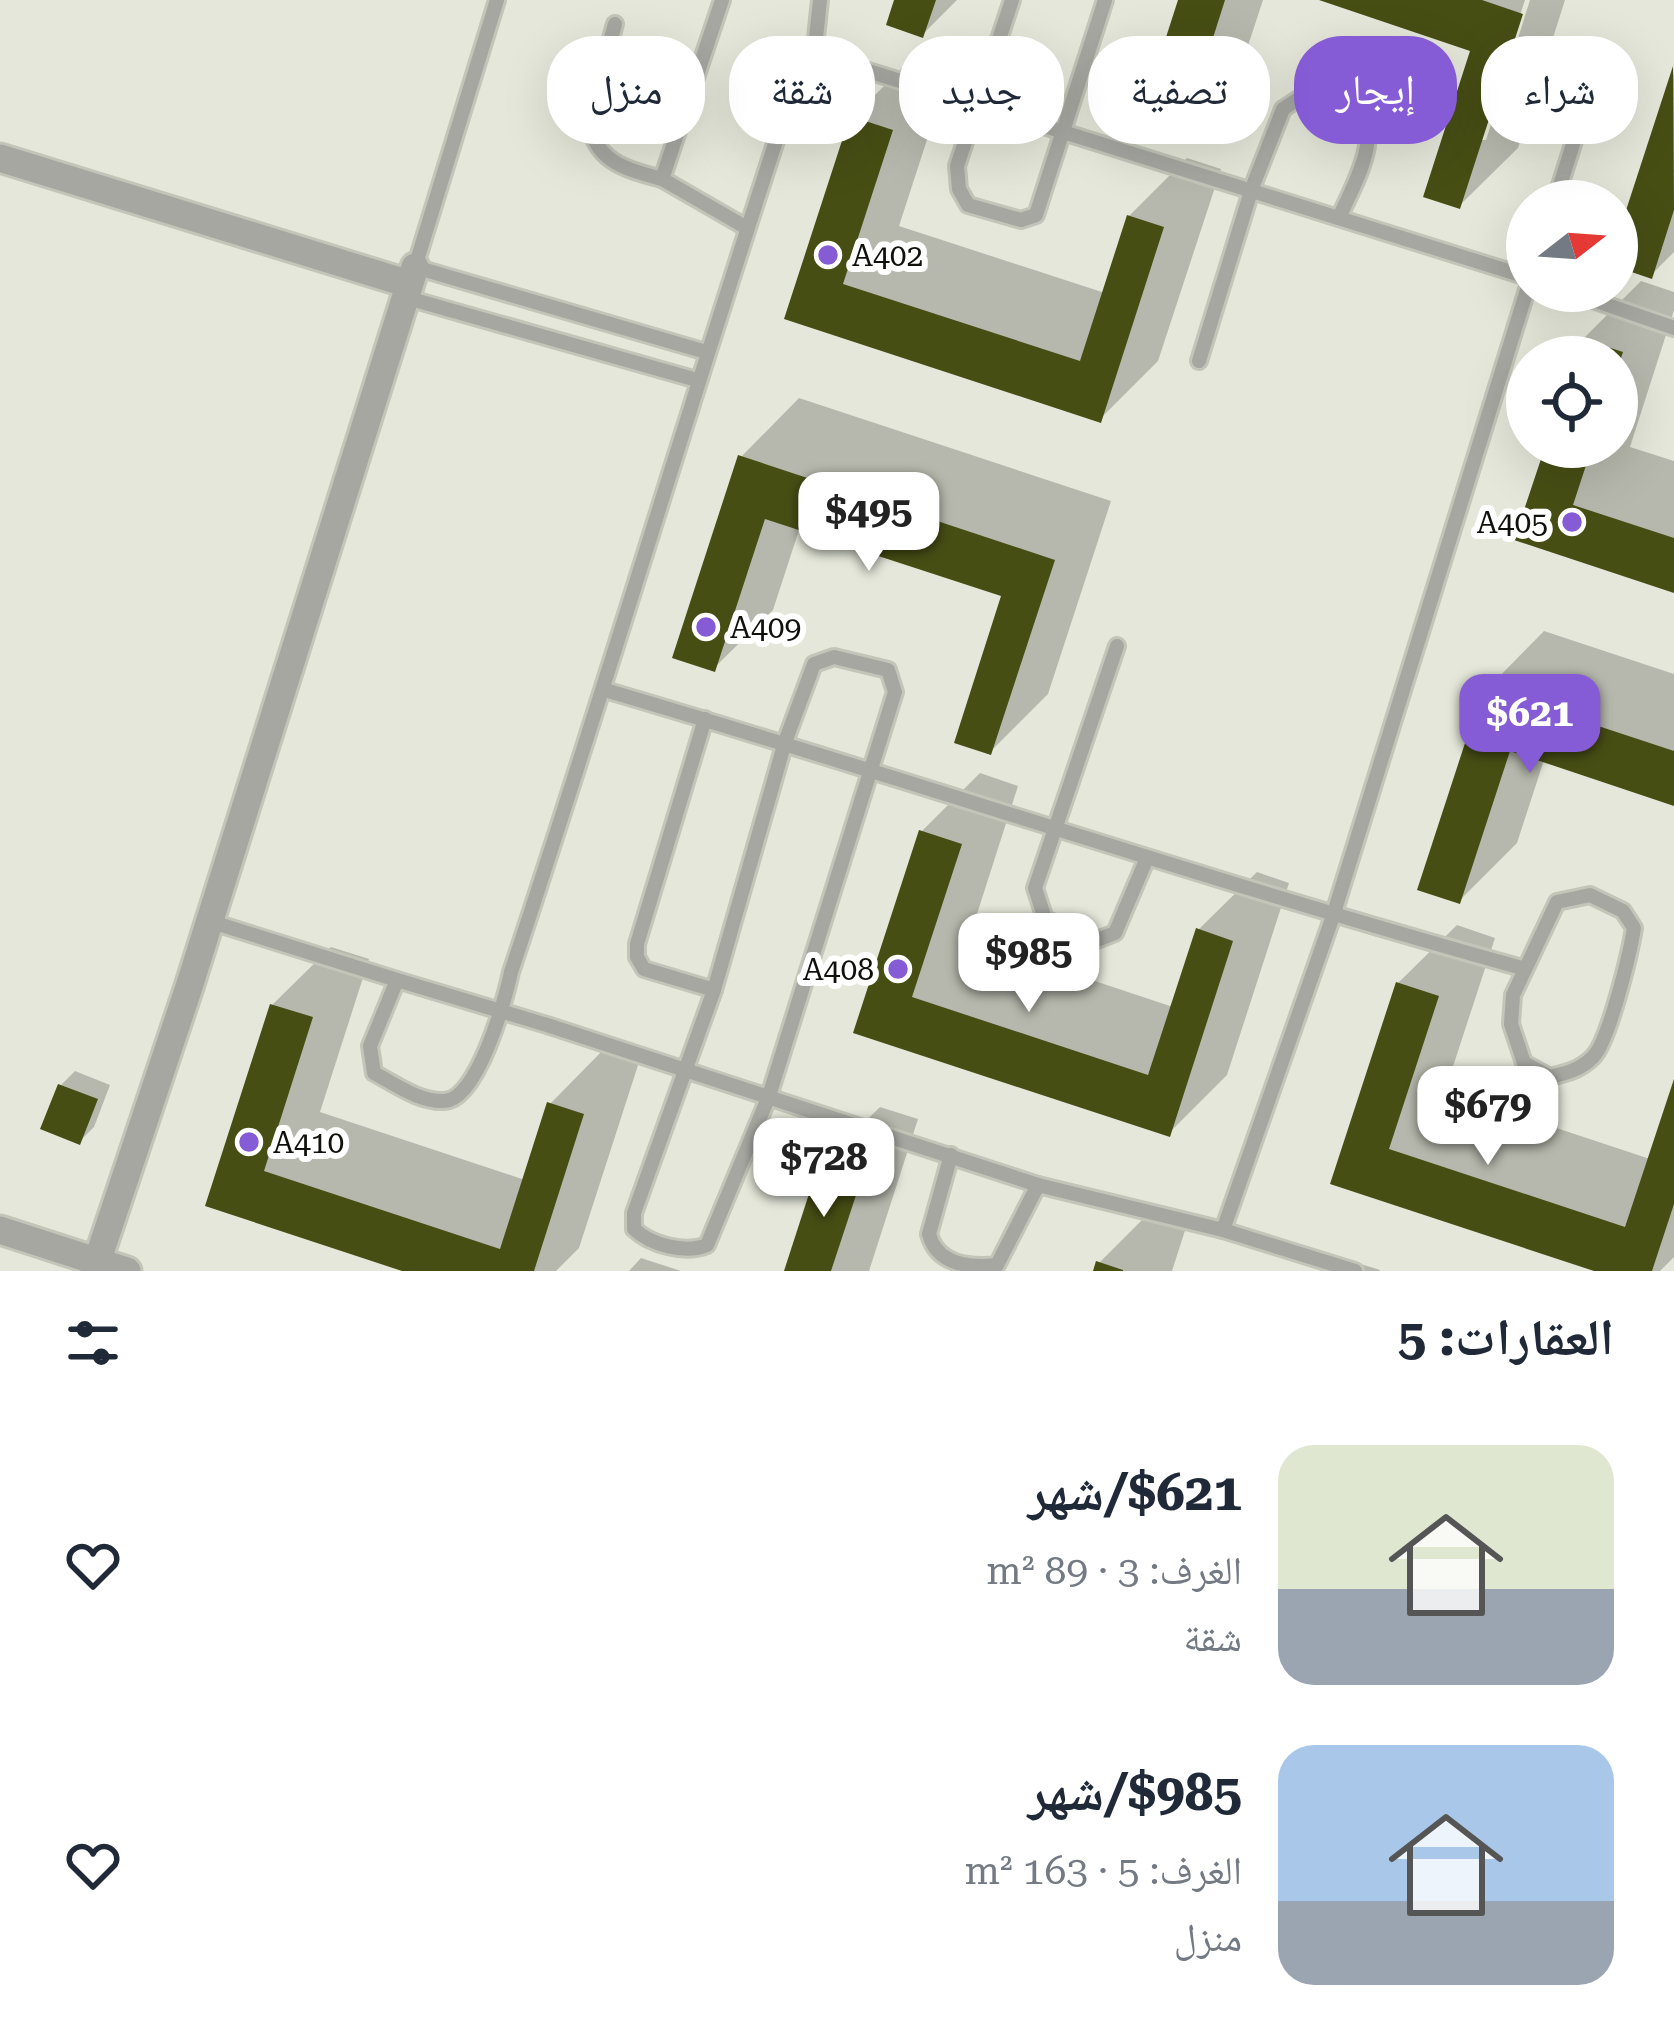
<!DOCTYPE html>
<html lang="ar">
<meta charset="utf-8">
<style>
body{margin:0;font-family:"Roboto Serif","Noto Naskh Arabic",serif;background:#f6f6f7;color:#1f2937;direction:rtl;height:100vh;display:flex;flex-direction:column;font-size:45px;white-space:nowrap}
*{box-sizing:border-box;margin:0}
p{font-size:39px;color:#747a83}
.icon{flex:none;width:66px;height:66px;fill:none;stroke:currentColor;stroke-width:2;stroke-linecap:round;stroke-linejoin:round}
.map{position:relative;height:1271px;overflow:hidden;direction:ltr}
.panel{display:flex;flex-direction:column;background:#fff;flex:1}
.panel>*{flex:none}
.banner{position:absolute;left:36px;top:36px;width:1602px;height:108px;direction:rtl;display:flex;gap:24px}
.needle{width:78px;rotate:73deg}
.fabs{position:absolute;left:1506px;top:180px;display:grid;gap:24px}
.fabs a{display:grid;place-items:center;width:132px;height:132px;border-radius:50%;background:#fff;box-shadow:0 12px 48px #0002;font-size:60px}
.price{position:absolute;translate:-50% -102px;padding:0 27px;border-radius:24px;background:#fff;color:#222;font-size:39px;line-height:78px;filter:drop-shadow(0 3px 6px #0008)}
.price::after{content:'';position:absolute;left:50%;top:72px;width:36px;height:27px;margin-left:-18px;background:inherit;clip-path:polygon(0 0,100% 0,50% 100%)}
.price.on{background:#865cd6;color:#fff}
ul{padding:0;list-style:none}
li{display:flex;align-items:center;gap:36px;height:300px;padding:0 60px}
li span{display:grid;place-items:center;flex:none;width:336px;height:240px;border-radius:36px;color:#555}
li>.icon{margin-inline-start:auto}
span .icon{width:144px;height:144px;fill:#fffc;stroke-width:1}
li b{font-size:51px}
h2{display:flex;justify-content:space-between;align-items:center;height:144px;padding:0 60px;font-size:51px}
.tag{padding:0 42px;border-radius:48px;background:#fff;box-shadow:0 12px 48px #0002;font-size:42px;line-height:108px}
.tag.on{background:#865cd6;color:#fff}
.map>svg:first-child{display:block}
</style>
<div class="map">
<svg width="1674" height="1271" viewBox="0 0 1674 1271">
<rect width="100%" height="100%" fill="#e4e7d9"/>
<g fill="#0003">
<polygon points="898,0 957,0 923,34"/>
<polygon points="1181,0 1263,0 1242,64 1184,122"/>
<polygon points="1326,0 1525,0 1479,140 1486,140 1530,0 1565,0 1518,148 1459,206 1474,49"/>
<polygon points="911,59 949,72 899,226 1105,293 1129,216 1187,158 1221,169 1158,361 1100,419 788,317 852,118"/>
<polygon points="1674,73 1674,252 1651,275 1617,264 1617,248"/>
<polygon points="1641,281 1674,292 1674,310 1630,447 1674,461 1674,590 1518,538 1548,447 1617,447 1617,357 1577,357 1583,339"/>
<polygon points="799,398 1111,501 1048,694 990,752 1005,594 800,527 773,610 714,668 741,457"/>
<polygon points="1544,631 1674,674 1674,802 1544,760 1517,843 1459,901 1486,690"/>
<polygon points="980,773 1018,786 969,939 1173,1007 1198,930 1257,872 1289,883 1227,1075 1169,1133 857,1031 921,832"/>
<polygon points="1457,925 1495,938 1445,1091 1650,1159 1674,1086 1674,1257 1660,1271 1603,1271 1334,1182 1398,983"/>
<polygon points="331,947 369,959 320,1112 525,1180 550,1104 608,1045 641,1056 579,1248 556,1271 412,1271 208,1204 272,1005"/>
<polygon points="75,1071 110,1085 94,1127 80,1141 61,1085"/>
<polygon points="880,1107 918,1119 869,1271 787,1271 821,1165"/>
<polygon points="1157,1205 1190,1215 1172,1271 1096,1271 1099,1263"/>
<polygon points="641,1258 681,1271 629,1271"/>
<polygon points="1342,1258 1380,1270 1380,1271 1329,1271"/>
</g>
<g fill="#474e14">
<polygon points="894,0 936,0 923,38 886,25"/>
<polygon points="1178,0 1225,0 1185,126 1142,112"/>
<polygon points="1319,0 1482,0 1523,14 1460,209 1423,197 1470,51"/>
<polygon points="1673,66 1674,210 1652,279 1617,267 1617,238"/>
<polygon points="850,116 893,130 843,284 1080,361 1127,215 1164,227 1101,423 784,319"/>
<polygon points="1580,338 1623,352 1618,367 1617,357 1574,357"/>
<polygon points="1545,447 1592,447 1573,505 1674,538 1674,593 1514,540"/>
<polygon points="738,455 1055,560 991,755 954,743 1001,596 765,519 715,672 672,658"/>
<polygon points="1483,688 1674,751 1674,806 1510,751 1460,904 1417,890"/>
<polygon points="919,830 962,844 912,997 1148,1075 1196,928 1233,941 1170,1137 853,1033"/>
<polygon points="1396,982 1439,996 1389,1149 1625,1227 1674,1079 1674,1204 1652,1271 1594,1271 1330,1184"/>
<polygon points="270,1004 313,1017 264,1171 500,1249 547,1102 584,1114 534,1271 402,1271 205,1206"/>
<polygon points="58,1084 98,1099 80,1145 40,1129"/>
<polygon points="819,1163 862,1177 831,1271 784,1271"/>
<polygon points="1096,1261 1123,1270 1123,1271 1093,1271"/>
</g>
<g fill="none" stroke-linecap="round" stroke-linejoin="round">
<g stroke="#c2c5b8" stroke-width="20">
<g id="service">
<polyline points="497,0 415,267 706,352"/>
<polyline points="722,0 662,179 747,228"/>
<path d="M820,0L813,66L791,95C695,386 608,681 511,972C505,1001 477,1101 444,1101C419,1102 395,1084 374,1073L370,1046L397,980L547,1025L1038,1185L1223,1230L1355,1271"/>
<polyline points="1012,0 957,166 959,189 968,205 1021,220 1036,215 1105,0"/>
<path d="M615,24L589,117C592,161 625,169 662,179"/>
<polyline points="813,66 833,60 1527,277"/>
<polyline points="1555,201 1601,56"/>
<polyline points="1567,291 1674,328"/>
<polyline points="404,297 697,380"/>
<path d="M1199,361L1252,188L1283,109L1298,99C1313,101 1333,101 1347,106C1392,124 1351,189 1339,218"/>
<polyline points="1117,646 1035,888 1045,919 1097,940 1115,933 1147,858"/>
<path d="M834,657L888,670L895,692L769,1096L707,1245C685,1254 651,1245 634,1229V1213L714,990L785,742L814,664Z"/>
<path d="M605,690C912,780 1214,883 1522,968"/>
<polyline points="705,719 637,944 637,957 644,969 714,990"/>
<path d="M1590,895L1623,911L1634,928C1630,953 1609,1041 1593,1057C1580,1070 1567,1073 1550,1077L1524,1063L1511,1024L1513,995L1557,902Z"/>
<polyline points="209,921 397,980"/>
<path d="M951,1155L929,1234C937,1265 970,1268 997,1265L1038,1185"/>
<polyline points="1223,1230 1333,916 1527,290"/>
</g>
</g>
<g stroke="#c2c5b8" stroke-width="33">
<g id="minor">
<polyline points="0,158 409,284"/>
<polyline points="0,1230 127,1271"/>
<polyline points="94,1271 189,987 415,267"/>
</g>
</g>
<use href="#service" stroke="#a6a7a1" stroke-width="14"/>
<use href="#minor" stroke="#a6a7a1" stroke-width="27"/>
</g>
<g fill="#865cd6" stroke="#fff" stroke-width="4.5">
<circle cx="828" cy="255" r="12"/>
<circle cx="1572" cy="522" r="12"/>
<circle cx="706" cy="627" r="12"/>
<circle cx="898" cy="969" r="12"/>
<circle cx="249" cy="1142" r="12"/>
</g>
<g text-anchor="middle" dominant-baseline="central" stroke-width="12" stroke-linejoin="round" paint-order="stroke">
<g font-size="30" fill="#10110c" stroke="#fff" text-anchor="start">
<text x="852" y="255">A402</text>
<text x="1548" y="522" text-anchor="end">A405</text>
<text x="730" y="627">A409</text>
<text x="874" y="969" text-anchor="end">A408</text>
<text x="273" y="1142">A410</text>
</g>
</g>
</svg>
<div class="fabs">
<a><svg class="needle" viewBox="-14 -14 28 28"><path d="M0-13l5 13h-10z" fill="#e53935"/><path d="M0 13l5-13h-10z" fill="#747a83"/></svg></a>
<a><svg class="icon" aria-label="locate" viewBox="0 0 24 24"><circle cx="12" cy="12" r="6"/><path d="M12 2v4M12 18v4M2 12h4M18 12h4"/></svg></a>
</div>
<b class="price" style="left:869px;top:574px">$495</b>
<b class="price on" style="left:1530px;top:776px">$621</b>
<b class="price" style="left:1029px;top:1015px">$985</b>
<b class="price" style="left:1488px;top:1168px">$679</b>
<b class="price" style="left:824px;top:1220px">$728</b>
<div class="banner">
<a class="tag">شراء</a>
<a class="tag on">إيجار</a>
<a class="tag">تصفية</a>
<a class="tag">جديد</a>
<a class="tag">شقة</a>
<a class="tag">منزل</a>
</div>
</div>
<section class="panel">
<h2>العقارات: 5<svg class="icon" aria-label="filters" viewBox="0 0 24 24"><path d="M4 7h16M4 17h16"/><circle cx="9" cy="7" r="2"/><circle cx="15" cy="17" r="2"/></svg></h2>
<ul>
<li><span style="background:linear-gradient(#dfe7d0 60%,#9aa5b1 0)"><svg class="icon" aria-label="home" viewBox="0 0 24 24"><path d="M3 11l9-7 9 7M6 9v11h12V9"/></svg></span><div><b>$621/شهر</b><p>الغرف: 3 · 89 m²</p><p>شقة</p></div><svg class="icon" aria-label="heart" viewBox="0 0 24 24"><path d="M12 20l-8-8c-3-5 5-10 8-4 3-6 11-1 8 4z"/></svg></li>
<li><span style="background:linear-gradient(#a9c7e8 65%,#9aa5b1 0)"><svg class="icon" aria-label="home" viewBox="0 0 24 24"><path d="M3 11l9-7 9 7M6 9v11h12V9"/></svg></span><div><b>$985/شهر</b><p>الغرف: 5 · 163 m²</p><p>منزل</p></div><svg class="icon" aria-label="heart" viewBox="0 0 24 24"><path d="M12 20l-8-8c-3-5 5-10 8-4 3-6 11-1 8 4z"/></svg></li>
</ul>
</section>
